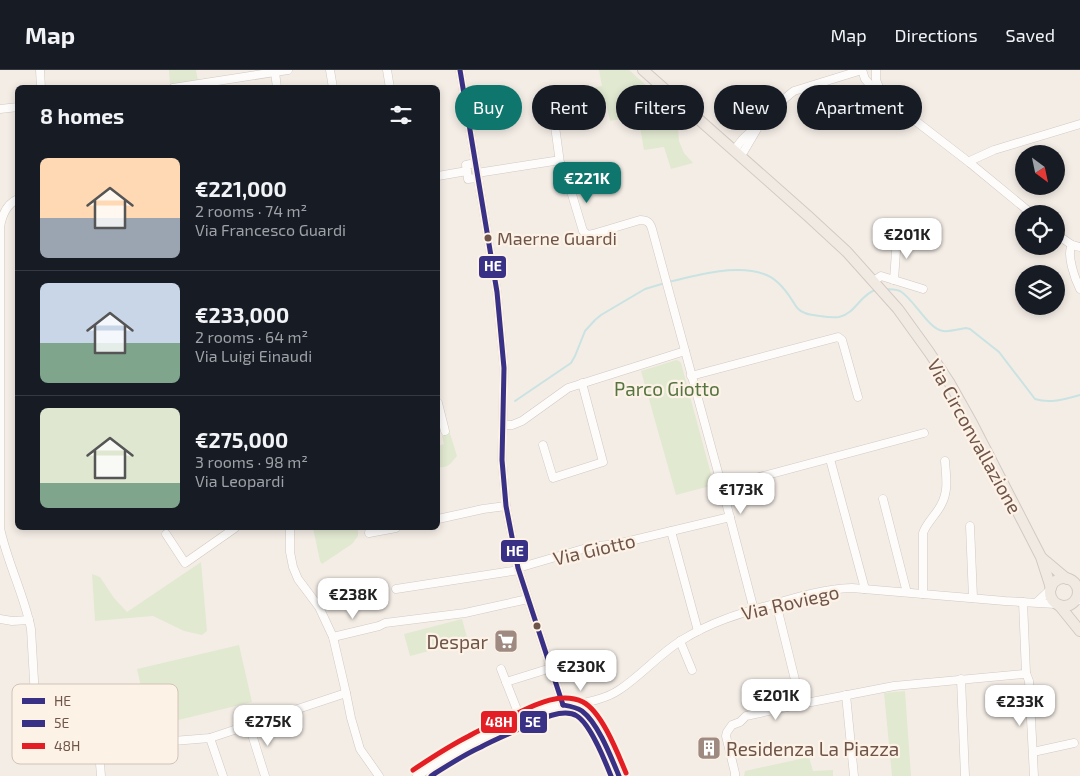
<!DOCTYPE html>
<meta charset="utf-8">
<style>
body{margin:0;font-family:"Exo 2",sans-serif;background:#20242c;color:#f1f3f6;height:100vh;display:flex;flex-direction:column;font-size:19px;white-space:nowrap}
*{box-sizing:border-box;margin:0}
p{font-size:16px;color:#9ea1a6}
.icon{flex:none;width:28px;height:28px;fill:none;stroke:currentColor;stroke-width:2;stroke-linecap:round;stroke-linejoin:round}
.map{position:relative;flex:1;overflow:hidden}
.panel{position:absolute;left:15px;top:15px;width:425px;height:445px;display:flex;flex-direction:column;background:#171b24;border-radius:8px;box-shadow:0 2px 8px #0003}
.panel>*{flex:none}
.top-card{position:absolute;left:455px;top:15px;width:475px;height:45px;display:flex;gap:10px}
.needle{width:32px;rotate:147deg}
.buttons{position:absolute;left:1015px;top:75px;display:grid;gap:10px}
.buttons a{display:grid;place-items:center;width:50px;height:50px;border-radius:50%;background:#171b24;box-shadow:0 2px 8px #0003;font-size:25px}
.price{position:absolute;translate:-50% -42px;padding:0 11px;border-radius:10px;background:#fff;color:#222;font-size:16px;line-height:32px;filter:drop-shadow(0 1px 2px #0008)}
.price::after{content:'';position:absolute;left:50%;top:30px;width:15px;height:11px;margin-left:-8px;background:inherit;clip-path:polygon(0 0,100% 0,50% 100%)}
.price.active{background:#0f766e;color:#fff}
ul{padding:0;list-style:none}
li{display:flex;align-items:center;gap:15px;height:125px;padding:0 25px}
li+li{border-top:1px solid #363941}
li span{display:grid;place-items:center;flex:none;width:140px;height:100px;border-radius:8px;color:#555}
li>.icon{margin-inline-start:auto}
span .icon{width:60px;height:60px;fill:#fffc;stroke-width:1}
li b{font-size:21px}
h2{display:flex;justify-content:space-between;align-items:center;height:60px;padding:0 25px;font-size:21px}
.tag{padding:0 18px;border-radius:22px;background:#171b24;box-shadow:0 2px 8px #0003;font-size:18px;line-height:45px}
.tag.active{background:#0f766e;color:#fff}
header{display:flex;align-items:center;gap:30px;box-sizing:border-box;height:70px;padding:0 25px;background:#171b24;border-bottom:1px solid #363941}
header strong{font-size:24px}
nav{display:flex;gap:28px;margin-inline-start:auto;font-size:18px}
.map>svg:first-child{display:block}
</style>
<header>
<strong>Map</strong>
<nav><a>Map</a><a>Directions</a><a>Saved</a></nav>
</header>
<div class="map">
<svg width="1080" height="706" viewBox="0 0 1080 706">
<rect width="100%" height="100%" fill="#f4ede6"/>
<g fill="#e2e9d1">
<polygon points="169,0 196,0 198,11 170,15"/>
<polygon points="599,0 629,0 677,43 679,71 684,83 693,93 671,99 664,77 644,80 638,46 610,51 606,33 556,41 555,32 573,21 602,16"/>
<polygon points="676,290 679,291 681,293 714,415 676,425 641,301"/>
<path d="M449,360L457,386C450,394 449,398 438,397V376L444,374L442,366L444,365L443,362Z"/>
<polygon points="313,458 358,458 358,466 352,474 322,494 320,491"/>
<polygon points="201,492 207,561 202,565 184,561 153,546 95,551 92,504 100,507 114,528 127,542"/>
<polygon points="462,549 468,571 410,586 404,564"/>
<polygon points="239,575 252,632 150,657 137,599"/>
<polygon points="905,621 911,706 892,706 884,623"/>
<polygon points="809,687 813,701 833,700 833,706 744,706 745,701"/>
</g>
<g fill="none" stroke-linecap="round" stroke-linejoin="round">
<g stroke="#c9e3e2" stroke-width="2">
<path d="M669,212C696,205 737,194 764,204C776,208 785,219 792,230C795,235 798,241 805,243C809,245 815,245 820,246C826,247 832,248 839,247C855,244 860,225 875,220"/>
<path d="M884,219C890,219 895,219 900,221C914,229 929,260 943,261C950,262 959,259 966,258L970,259L999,282L1035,329C1050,334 1066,329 1080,325"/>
<polyline points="515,331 571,293 575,286 585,261 595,250 601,245 645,219 665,213"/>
</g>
<g stroke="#d1c9c2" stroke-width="9">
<g id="minor">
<polyline points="40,0 41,18"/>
<polyline points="330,0 333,18"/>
<polyline points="387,0 390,18"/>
<polyline points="460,0 497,222 504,298 502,390 506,436 518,498 563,635"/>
<polyline points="862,0 865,9 873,18 970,93 1032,144"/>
<polyline points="876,0 876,10 881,22"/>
<polyline points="275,2 277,18"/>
<polyline points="173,18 288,0"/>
<polyline points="552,34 560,93"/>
<polyline points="0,39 18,37"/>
<path d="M735,81C740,68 752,62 762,52C773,42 781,30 794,21L862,0"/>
<polyline points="740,86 744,81 757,59"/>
<polyline points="475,93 466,95 468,109 477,108"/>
<polyline points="970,93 972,90 994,80 1080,54"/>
<path d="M477,103L554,91C559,92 562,94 564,98L583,161L588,165L593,164L640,150C647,150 650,152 652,159L722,417L754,540"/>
<polyline points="438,106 467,101"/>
<path d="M18,129C6,134 2,145 0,157V458C7,492 24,524 31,559L37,662L40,667L45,668L91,664L99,670"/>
<polyline points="1056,164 1072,175 1080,177"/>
<path d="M1072,175C1066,184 1075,209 1080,219"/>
<polyline points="894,210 897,167"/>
<polyline points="874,211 881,206 923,219"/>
<polyline points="691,306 838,267 842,270 858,327"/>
<polyline points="438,333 445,361"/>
<polyline points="503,355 512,355 522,351 568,318 685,281"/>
<polyline points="543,375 553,408 603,392 582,313"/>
<polyline points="830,389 865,519"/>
<polyline points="722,417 924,363"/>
<polyline points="883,429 906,519 906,522"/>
<polyline points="438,449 483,439 506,436"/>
<polyline points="970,456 973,528"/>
<polyline points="290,458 290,482 293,497 298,509 319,537 333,567 346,623 351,648 360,679 379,706"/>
<polyline points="671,461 698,561"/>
<polyline points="369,463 396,458"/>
<polyline points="166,464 185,493 235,458"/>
<polyline points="518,498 590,477 617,474 730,447"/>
<polyline points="1076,516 1080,519"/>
<polyline points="396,519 519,500"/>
<path d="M923,524V463C927,452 936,445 941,435C949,421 946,406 945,391"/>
<polyline points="1074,531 1080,530"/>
<polyline points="1023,532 1026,603 1029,611 1034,706"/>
<polyline points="1037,532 1051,519"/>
<polyline points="776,533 801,634 894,616 1023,604 1026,603"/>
<polyline points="0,549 12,551 29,550"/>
<polyline points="333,567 379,556 385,553 465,543 528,529"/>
<polyline points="680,571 692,600"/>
<polyline points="501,599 521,650"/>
<polyline points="961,609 965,706"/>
<polyline points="506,612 551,598"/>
<polyline points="846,625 854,706"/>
<path d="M580,639C586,629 589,633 599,629C606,627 613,624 619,620C642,605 659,584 682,570C711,552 738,544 770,535C797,527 823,519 852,518L1005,531L1056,534"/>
<polyline points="36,653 89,649 94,651 97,656 101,706"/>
<polyline points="249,655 265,706"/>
<polyline points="210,668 223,706"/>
<polyline points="99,677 210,668 346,623"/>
<polyline points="1033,682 1074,673"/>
<path d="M417,706C436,694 454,682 473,672C486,665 499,660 512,654C527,647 545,637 562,636C568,635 576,637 581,640C595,649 613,690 619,706"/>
<polyline points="735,706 735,703 726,666 727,662 732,655 740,652 746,646 801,634"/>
</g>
</g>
<g stroke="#d3c9c4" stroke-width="12">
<g id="major">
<polyline points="643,0 808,146 847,182 898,239 929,282 949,312 972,353 1041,487 1051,518"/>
<polyline points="1042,488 1067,509"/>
<circle cx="1064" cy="522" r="14"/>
<polyline points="1059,535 1080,561"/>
</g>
</g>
<use href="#minor" stroke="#fdfcfb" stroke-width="8"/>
<use href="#major" stroke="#f1eae3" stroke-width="10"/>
<g stroke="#fdf2e6" stroke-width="9">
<g id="bus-1">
<polyline points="460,0 497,222 504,298 502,390 506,436 518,498 563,635"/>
<path d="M563,635C569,636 576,637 582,641C598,653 611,687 619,706"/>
</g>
</g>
<g stroke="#fdf2e6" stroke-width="9">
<path id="bus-2" d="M431,706C447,696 463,685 481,677C492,671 504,666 515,661C531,654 561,636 577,646C591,655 605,691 611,706"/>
</g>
<g stroke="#fdf2e6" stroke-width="9">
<path id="bus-3" d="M413,700C431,688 449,676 469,666C481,659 494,654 507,648C529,638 558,620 583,632C602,642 618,684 626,703"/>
</g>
<use href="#bus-1" stroke="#393185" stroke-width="5"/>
<use href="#bus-2" stroke="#393185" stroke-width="5"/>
<use href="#bus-3" stroke="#e31e24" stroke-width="5"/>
</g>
<defs>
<g id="supermarket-square" transform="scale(1.25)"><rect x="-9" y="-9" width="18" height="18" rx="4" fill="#9e8a81" stroke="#fdf2e6"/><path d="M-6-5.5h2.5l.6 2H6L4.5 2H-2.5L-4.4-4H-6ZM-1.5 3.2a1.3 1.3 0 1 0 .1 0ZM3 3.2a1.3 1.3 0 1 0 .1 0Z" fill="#fff"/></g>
<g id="building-square" transform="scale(1.25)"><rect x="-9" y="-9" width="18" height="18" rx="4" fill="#9e8a81" stroke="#fdf2e6"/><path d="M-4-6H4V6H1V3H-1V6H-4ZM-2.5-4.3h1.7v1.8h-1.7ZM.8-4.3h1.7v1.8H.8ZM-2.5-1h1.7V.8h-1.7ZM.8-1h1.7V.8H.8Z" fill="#fff"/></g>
</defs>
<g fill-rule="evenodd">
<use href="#supermarket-square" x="506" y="571"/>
<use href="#building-square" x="709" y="678"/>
</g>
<g fill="#6f544a" stroke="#fdf2e6" stroke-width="2">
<circle cx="488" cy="168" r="4.5"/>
<circle cx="537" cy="556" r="4.5"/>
</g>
<g text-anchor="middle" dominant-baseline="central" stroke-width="4.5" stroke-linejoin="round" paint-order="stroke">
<g font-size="18" fill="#6f544a" stroke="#fdf2e6" text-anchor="start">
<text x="497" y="168">Maerne Guardi</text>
</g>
<g font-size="19" fill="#557442" stroke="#fdf2e6">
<text x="667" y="318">Parco Giotto</text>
</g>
<g font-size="19" fill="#6f544a" stroke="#fdf2e6">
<text transform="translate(975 366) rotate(61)">Via Circonvallazione</text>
<text transform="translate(594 479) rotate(-13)">Via Giotto</text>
<text transform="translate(790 532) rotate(-13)">Via Roviego</text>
</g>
<g font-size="19" fill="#6f544a" stroke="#fdf2e6" text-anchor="end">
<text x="488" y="571">Despar</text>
<text x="726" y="678" text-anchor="start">Residenza La Piazza</text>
</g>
</g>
<rect x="12" y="614" width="166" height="80" rx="8" fill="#fdf2e6" stroke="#d2c3b7" stroke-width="1"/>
<rect x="22" y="628" width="23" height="6" fill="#393185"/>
<rect x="22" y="650" width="23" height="7" fill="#393185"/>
<rect x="22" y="673" width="23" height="6" fill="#e31e24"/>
<g font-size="14" fill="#6f544a">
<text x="54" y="636">HE</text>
<text x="54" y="658">5E</text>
<text x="54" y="681">48H</text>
</g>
<g stroke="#fdf2e6" stroke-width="2">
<rect x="478" y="185" width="29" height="24" rx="5" fill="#393185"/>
<rect x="500" y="469" width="29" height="24" rx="5" fill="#393185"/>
<rect x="480" y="640" width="38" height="24" rx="5" fill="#e31e24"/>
<rect x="519" y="640" width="29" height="24" rx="5" fill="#393185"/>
</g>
<g font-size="14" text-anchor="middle" font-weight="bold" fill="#fff">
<text x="493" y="201">HE</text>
<text x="515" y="486">HE</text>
<text x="499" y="657">48H</text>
<text x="533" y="657">5E</text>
</g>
</svg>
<div class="buttons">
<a><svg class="needle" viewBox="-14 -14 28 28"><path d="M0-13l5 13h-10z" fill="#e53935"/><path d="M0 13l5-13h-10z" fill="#9ea1a6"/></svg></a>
<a><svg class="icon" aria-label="locate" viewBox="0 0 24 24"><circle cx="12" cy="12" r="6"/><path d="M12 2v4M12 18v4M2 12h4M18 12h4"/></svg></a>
<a><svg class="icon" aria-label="layers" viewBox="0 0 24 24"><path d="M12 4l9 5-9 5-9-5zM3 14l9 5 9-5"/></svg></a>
</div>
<b class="price active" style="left:587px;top:134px">€221K</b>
<b class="price" style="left:907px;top:190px">€201K</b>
<b class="price" style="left:741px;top:445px">€173K</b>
<b class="price" style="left:353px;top:550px">€238K</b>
<b class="price" style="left:581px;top:622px">€230K</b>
<b class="price" style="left:776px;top:651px">€201K</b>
<b class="price" style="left:1020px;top:657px">€233K</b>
<b class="price" style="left:268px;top:677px">€275K</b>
<div class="top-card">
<a class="tag active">Buy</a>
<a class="tag">Rent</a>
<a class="tag">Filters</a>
<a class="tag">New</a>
<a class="tag">Apartment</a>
</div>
<section class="panel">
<h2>8 homes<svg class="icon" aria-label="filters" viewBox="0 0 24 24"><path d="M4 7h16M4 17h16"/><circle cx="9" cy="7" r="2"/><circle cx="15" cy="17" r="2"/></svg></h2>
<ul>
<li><span style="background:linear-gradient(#ffd9b3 60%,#9aa5b1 0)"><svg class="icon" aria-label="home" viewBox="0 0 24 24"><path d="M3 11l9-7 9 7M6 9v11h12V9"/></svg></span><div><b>€221,000</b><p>2 rooms · 74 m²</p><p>Via Francesco Guardi</p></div></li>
<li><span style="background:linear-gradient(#c9d6e8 60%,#7fa58c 0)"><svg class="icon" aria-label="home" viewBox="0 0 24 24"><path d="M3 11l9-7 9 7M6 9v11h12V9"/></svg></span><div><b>€233,000</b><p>2 rooms · 64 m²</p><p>Via Luigi Einaudi</p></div></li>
<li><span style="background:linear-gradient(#dfe7d0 75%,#7fa58c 0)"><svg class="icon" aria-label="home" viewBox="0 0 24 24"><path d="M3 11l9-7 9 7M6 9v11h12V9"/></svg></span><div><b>€275,000</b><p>3 rooms · 98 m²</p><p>Via Leopardi</p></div></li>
</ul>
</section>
</div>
